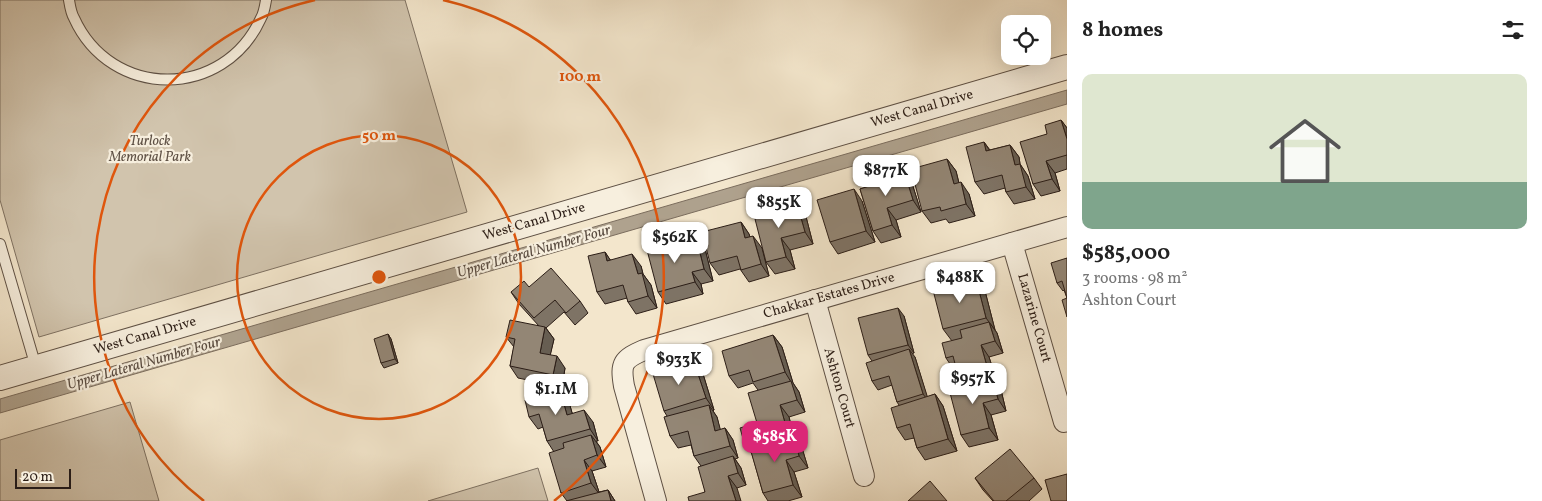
<!DOCTYPE html>
<meta charset="utf-8">
<style>
body{margin:0;font-family:Vollkorn,serif;background:#f6f6f6;color:#222;height:100vh;display:flex;flex-direction:column;font-size:19px;white-space:nowrap}
*{box-sizing:border-box;margin:0}
p{font-size:16px;color:#767676}
.icon{flex:none;width:28px;height:28px;fill:none;stroke:currentColor;stroke-width:2;stroke-linecap:round;stroke-linejoin:round}
.map{position:relative;flex:1;overflow:hidden}
.side{display:flex;flex-direction:column;background:#fff;width:475px}
.side>*{flex:none}
.buttons{position:absolute;left:1001px;top:15px;display:grid;gap:10px}
.buttons a{display:grid;place-items:center;width:50px;height:50px;border-radius:10px;background:#fff;box-shadow:0 5px 20px #0002;font-size:25px}
.scale{position:absolute;left:15px;bottom:12px;width:56px;box-sizing:border-box;padding-left:5px;border:2px solid #2c1e17;border-top:0;font-size:14px;line-height:18px;white-space:nowrap;color:#2c1e17;-webkit-text-stroke:4px #f7efde;paint-order:stroke}
.price{position:absolute;translate:-50% -42px;padding:0 11px;border-radius:10px;background:#fff;color:#222;font-size:16px;line-height:32px;filter:drop-shadow(0 1px 2px #0008)}
.price::after{content:'';position:absolute;left:50%;top:30px;width:15px;height:11px;margin-left:-8px;background:inherit;clip-path:polygon(0 0,100% 0,50% 100%)}
.price.active{background:#db2777;color:#fff}
ul{padding:0;list-style:none}
li{display:grid;align-content:center;gap:10px;height:265px;padding:0 15px}
li+li{border-top:1px solid #e0e0e0}
li span{display:grid;place-items:center;height:155px;border-radius:10px;color:#555}
li>.icon{margin-inline-start:auto}
span .icon{width:90px;height:90px;fill:#fffc;stroke-width:1}
li b{font-size:21px}
h2{display:flex;justify-content:space-between;align-items:center;height:60px;padding:0 15px;font-size:21px}
main{display:flex;flex:1;min-height:0}
.map>svg:first-child{display:block}
</style>
<main>
<div class="map">
<svg width="1067" height="501" viewBox="0 0 1067 501">
<rect width="100%" height="100%" fill="#f3e6cc"/>
<filter id="stains"><feTurbulence type="fractalNoise" baseFrequency=".004" numOctaves="4"/><feColorMatrix values="0 0 0 0 .2 0 0 0 0 .09 0 0 0 0 .02 0 0 0 .5 -.17"/></filter>
<radialGradient id="worn" r=".72"><stop offset=".6" stop-color="#630" stop-opacity="0"/><stop offset="1" stop-color="#630" stop-opacity=".3"/></radialGradient>
<g fill="#d1c4ad" stroke="#7e7162">
<polygon points="0,0 405,0 467,212 39,337 0,200"/>
<polygon points="130,402 159,501 0,501 0,440"/>
<polygon points="538,468 548,501 428,501"/>
</g>
<polygon fill="#afa28e" stroke="#7b6d5e" points="1067,90 1067,104 0,413 0,399"/>
<g fill="none" stroke-linecap="round" stroke-linejoin="round">
<g stroke="#5e5044" stroke-width="12">
<g id="service">
<path d="M69,0C70,6 71,13 74,18C111,100 224,100 261,18C264,13 265,6 266,0"/>
<polyline points="0,244 36,367"/>
</g>
</g>
<g stroke="#5e5044" stroke-width="22">
<g id="minor">
<polyline points="1012,243 1064,422"/>
<polyline points="815,300 864,476"/>
<path d="M656,501L624,386C620,363 623,359 644,350L1067,227"/>
</g>
</g>
<g stroke="#5e5044" stroke-width="26">
<polyline id="tertiary" points="0,378 1067,67"/>
</g>
<use href="#service" stroke="#f7efde" stroke-width="10"/>
<use href="#minor" stroke="#f7efde" stroke-width="20"/>
<use href="#tertiary" stroke="#f7efde" stroke-width="24"/>
</g>
<g fill="#7e7365" stroke="#2c1e17">
<polygon points="1061,120 1067,128 1067,169 1055,173 1060,191 1041,196 1033,184 1047,134"/>
<polygon points="984,142 990,150 1010,145 1019,157 1020,164 1028,176 1035,199 1014,204 1006,192 1005,188 984,194 975,182"/>
<polygon points="947,159 956,171 959,183 969,194 975,216 949,223 946,219 931,223 922,211"/>
<polygon points="910,177 921,212 896,220 901,237 881,243 873,231 860,189"/>
<polygon points="862,201 875,242 838,254 830,242"/>
<polygon points="804,209 813,244 790,250 795,269 775,274 766,262 782,212"/>
<polygon points="741,222 749,234 750,237 762,248 769,276 749,282 740,269 719,275 710,263"/>
<polygon points="705,249 713,281 701,284 703,294 666,304 658,292"/>
<polygon points="605,252 610,260 641,266 643,274 651,285 657,308 636,314 628,302 627,298 605,304 597,292"/>
<polygon points="1067,258 1067,298 1064,290 1063,291 1057,283"/>
<polygon points="529,287 580,301 588,313 575,325 564,312 546,328 554,339 550,355 565,368 562,387 518,378 510,366 514,347 506,337 539,326 519,304 511,292"/>
<polygon points="985,291 995,330 997,333 1003,353 989,357 997,382 996,383 1001,390 1006,411 991,415 998,440 969,447 961,435 964,385 959,379 957,370 954,370 946,358 952,341 943,329"/>
<polygon points="904,316 914,353 912,354 915,357 927,397 935,394 943,406 957,451 925,460 917,448 914,438 905,440 897,428 899,405 897,402 892,385 878,390 872,381 872,361 868,355"/>
<polygon points="388,334 391,339 398,363 384,368 381,363"/>
<polygon points="773,335 782,347 793,383 799,392 805,412 789,417 794,437 802,448 808,468 794,472 802,497 788,501 768,501 763,493 752,454 744,442 757,423 758,390 753,383 738,388 729,376"/>
<polygon points="703,374 714,410 713,411 717,417 720,430 725,428 733,440 738,458 735,459 741,468 746,485 737,488 705,492 701,466 694,456 691,445 678,448 670,436 667,416 664,411"/>
<polygon points="560,390 569,402 572,413 593,422 598,441 596,441 600,447 606,467 592,471 599,492 608,490 615,501 566,501 567,501 561,493 554,452 547,441 543,427 538,429 529,417"/>
<polygon points="975,478 1034,478 1042,489 1029,501 993,501 983,490"/>
</g>
<g fill="#675e52" stroke="#2c1e17">
<polygon points="1061,120 1067,128 1067,139"/>
<polygon points="984,142 992,154 986,151"/>
<polygon points="1010,145 1019,157 1020,164 1028,176 1035,199 1026,187 1015,165"/>
<polygon points="947,159 956,171 962,196 954,184"/>
<polygon points="1046,161 1055,173 1060,191 1052,179"/>
<polygon points="902,165 910,177 921,212 913,200"/>
<polygon points="961,182 969,194 975,216 966,204"/>
<polygon points="854,189 862,201 875,242 866,231"/>
<polygon points="795,197 804,209 813,244 805,232"/>
<polygon points="887,208 896,220 901,237 892,225"/>
<polygon points="741,222 749,234 754,250 745,238"/>
<polygon points="753,236 762,248 769,276 761,264"/>
<polygon points="696,237 705,249 713,281 704,269"/>
<polygon points="781,238 790,250 795,269 786,257"/>
<polygon points="605,252 613,264 607,261"/>
<polygon points="632,254 641,266 643,274 651,285 657,308 648,296 638,274"/>
<polygon points="692,272 701,284 703,294 695,282"/>
<polygon points="976,279 985,291 995,330 986,318"/>
<polygon points="898,308 904,316 914,353 908,345"/>
<polygon points="989,322 997,333 1003,353 995,341"/>
<polygon points="545,327 554,339 548,365 540,353"/>
<polygon points="388,334 391,339 398,363 395,359"/>
<polygon points="773,335 782,347 793,383 799,392 805,412 797,400 791,382 785,372"/>
<polygon points="981,345 989,357 997,382 988,370"/>
<polygon points="909,349 915,357 929,402 923,394"/>
<polygon points="557,356 565,368 562,387 553,375"/>
<polygon points="694,362 703,374 714,410 706,398"/>
<polygon points="992,378 1001,390 1006,411 998,399"/>
<polygon points="560,390 569,402 576,427 567,415"/>
<polygon points="935,394 943,406 957,451 948,439"/>
<polygon points="983,403 991,415 998,440 989,428"/>
<polygon points="709,405 717,417 724,443 715,431"/>
<polygon points="780,405 789,417 794,437 802,448 808,468 799,456 795,441 787,430"/>
<polygon points="584,410 593,422 598,441 590,429"/>
<polygon points="725,428 733,440 738,458 730,446"/>
<polygon points="591,435 600,447 606,467 597,455"/>
<polygon points="733,456 741,468 746,485 738,473"/>
<polygon points="584,460 592,471 600,495 591,483"/>
<polygon points="786,460 794,472 802,497 793,485"/>
<polygon points="728,476 737,488 741,501 736,501"/>
<polygon points="608,490 615,501 611,501"/>
</g>
<g fill="#938675" stroke="#2c1e17">
<polygon points="1061,120 1067,139 1067,155 1046,161 1052,179 1033,184 1020,142 1047,134 1045,125"/>
<polygon points="984,142 986,151 1010,145 1015,165 1020,164 1026,187 1006,192 1002,175 975,182 966,147"/>
<polygon points="947,159 954,184 961,182 966,204 941,211 940,207 922,211 911,169"/>
<polygon points="902,165 913,200 887,208 892,225 873,231 860,189 888,180 885,171"/>
<polygon points="854,189 866,231 830,242 817,200"/>
<polygon points="795,197 805,232 781,238 786,257 766,262 755,219 782,212 779,201"/>
<polygon points="741,222 745,238 753,236 761,264 741,270 737,256 710,263 702,232"/>
<polygon points="696,237 704,269 692,272 695,282 658,292 647,250"/>
<polygon points="605,252 607,261 632,254 638,274 642,273 648,296 628,302 623,285 597,292 588,256"/>
<polygon points="1067,258 1067,298 1062,281 1057,283 1051,263"/>
<polygon points="551,268 580,301 566,313 555,300 534,318 511,292 524,281 529,287"/>
<polygon points="976,279 986,318 943,329 933,290"/>
<polygon points="1067,298 1067,317 1062,300"/>
<polygon points="898,308 908,345 868,355 858,318"/>
<polygon points="510,320 545,327 540,353 557,356 553,375 510,366 515,339 506,337"/>
<polygon points="989,322 995,341 981,345 988,370 959,379 953,356 946,358 942,343 962,338 960,330"/>
<polygon points="388,334 395,359 381,363 374,339"/>
<polygon points="773,335 785,372 753,382 749,370 729,376 722,351"/>
<polygon points="909,349 923,394 897,402 889,376 872,381 866,363"/>
<polygon points="694,362 706,398 664,411 653,374"/>
<polygon points="992,378 998,399 983,403 989,428 961,435 949,389"/>
<polygon points="791,381 797,400 780,405 787,430 744,442 740,428 757,423 748,393"/>
<polygon points="560,390 567,415 584,410 590,429 547,441 539,414 529,417 525,400"/>
<polygon points="935,394 948,439 917,448 910,424 897,428 891,408"/>
<polygon points="709,405 715,431 725,428 730,446 694,456 688,431 670,436 664,417"/>
<polygon points="591,435 597,455 584,460 591,483 561,493 549,453 564,448 563,443"/>
<polygon points="794,436 799,456 786,460 793,485 763,493 750,448"/>
<polygon points="1010,449 1034,478 1006,501 994,501 975,478"/>
<polygon points="733,456 738,473 728,476 736,501 689,501 688,497 705,492 698,467"/>
<polygon points="1067,474 1067,501 1051,501 1045,480"/>
<polygon points="930,481 947,501 908,501"/>
<polygon points="608,490 611,501 566,501"/>
</g>
<g fill="none" stroke="#df560d" stroke-width="2.5">
<circle cx="379" cy="277" r="142"/>
<path d="M204 501A284 284 0 0 1 315 0M443 0A284 284 0 0 1 554 501"/>
</g>
<g text-anchor="middle" dominant-baseline="central" stroke-width="4.5" stroke-linejoin="round" paint-order="stroke">
<g font-size="14" fill="#2c1e17" stroke="#f7efde">
<text transform="translate(922 109) rotate(-16)">West Canal Drive</text>
<text transform="translate(534 222) rotate(-16)">West Canal Drive</text>
<text transform="translate(829 296) rotate(-16)">Chakkar Estates Drive</text>
<text transform="translate(1034 318) rotate(74)">Lazarine Court</text>
<text transform="translate(145 336) rotate(-16)">West Canal Drive</text>
<text transform="translate(839 388) rotate(74)">Ashton Court</text>
</g>
<g font-size="14" font-style="italic" fill="#5e5044" stroke="#f7efde">
<text x="150" y="141">Turlock<tspan x="150" dy="16">Memorial Park</tspan></text>
</g>
<g font-size="15" font-style="italic" fill="#5a4c41" stroke="#f7efde">
<text transform="translate(534 252) rotate(-16)">Upper Lateral Number Four</text>
<text transform="translate(144 364) rotate(-16)">Upper Lateral Number Four</text>
</g>
</g>
<circle cx="379" cy="277" r="8" fill="#df560d" stroke="#f7efde" stroke-width="2.5"/>
<g font-size="15" text-anchor="middle" font-weight="bold" fill="#df560d" stroke="#f7efde" stroke-width="4.5" stroke-linejoin="round" paint-order="stroke">
<text x="580" y="81">100 m</text>
<text x="379" y="140">50 m</text>
</g>
<rect width="100%" height="100%" filter="url(#stains)"/>
<rect width="100%" height="100%" fill="url(#worn)"/>
</svg>
<div class="buttons">
<a><svg class="icon" aria-label="locate" viewBox="0 0 24 24"><circle cx="12" cy="12" r="6"/><path d="M12 2v4M12 18v4M2 12h4M18 12h4"/></svg></a>
</div>
<div class="scale">20 m</div>
<b class="price" style="left:886px;top:197px">$877K</b>
<b class="price" style="left:779px;top:229px">$855K</b>
<b class="price" style="left:675px;top:264px">$562K</b>
<b class="price" style="left:960px;top:304px">$488K</b>
<b class="price" style="left:679px;top:386px">$933K</b>
<b class="price" style="left:973px;top:405px">$957K</b>
<b class="price" style="left:556px;top:416px">$1.1M</b>
<b class="price active" style="left:775px;top:463px">$585K</b>
</div>
<section class="side">
<h2>8 homes<svg class="icon" aria-label="filters" viewBox="0 0 24 24"><path d="M4 7h16M4 17h16"/><circle cx="9" cy="7" r="2"/><circle cx="15" cy="17" r="2"/></svg></h2>
<ul>
<li><span style="background:linear-gradient(#dfe7d0 70%,#7fa58c 0)"><svg class="icon" aria-label="home" viewBox="0 0 24 24"><path d="M3 11l9-7 9 7M6 9v11h12V9"/></svg></span><div><b>$585,000</b><p>3 rooms · 98 m²</p><p>Ashton Court</p></div></li>
</ul>
</section>
</main>
